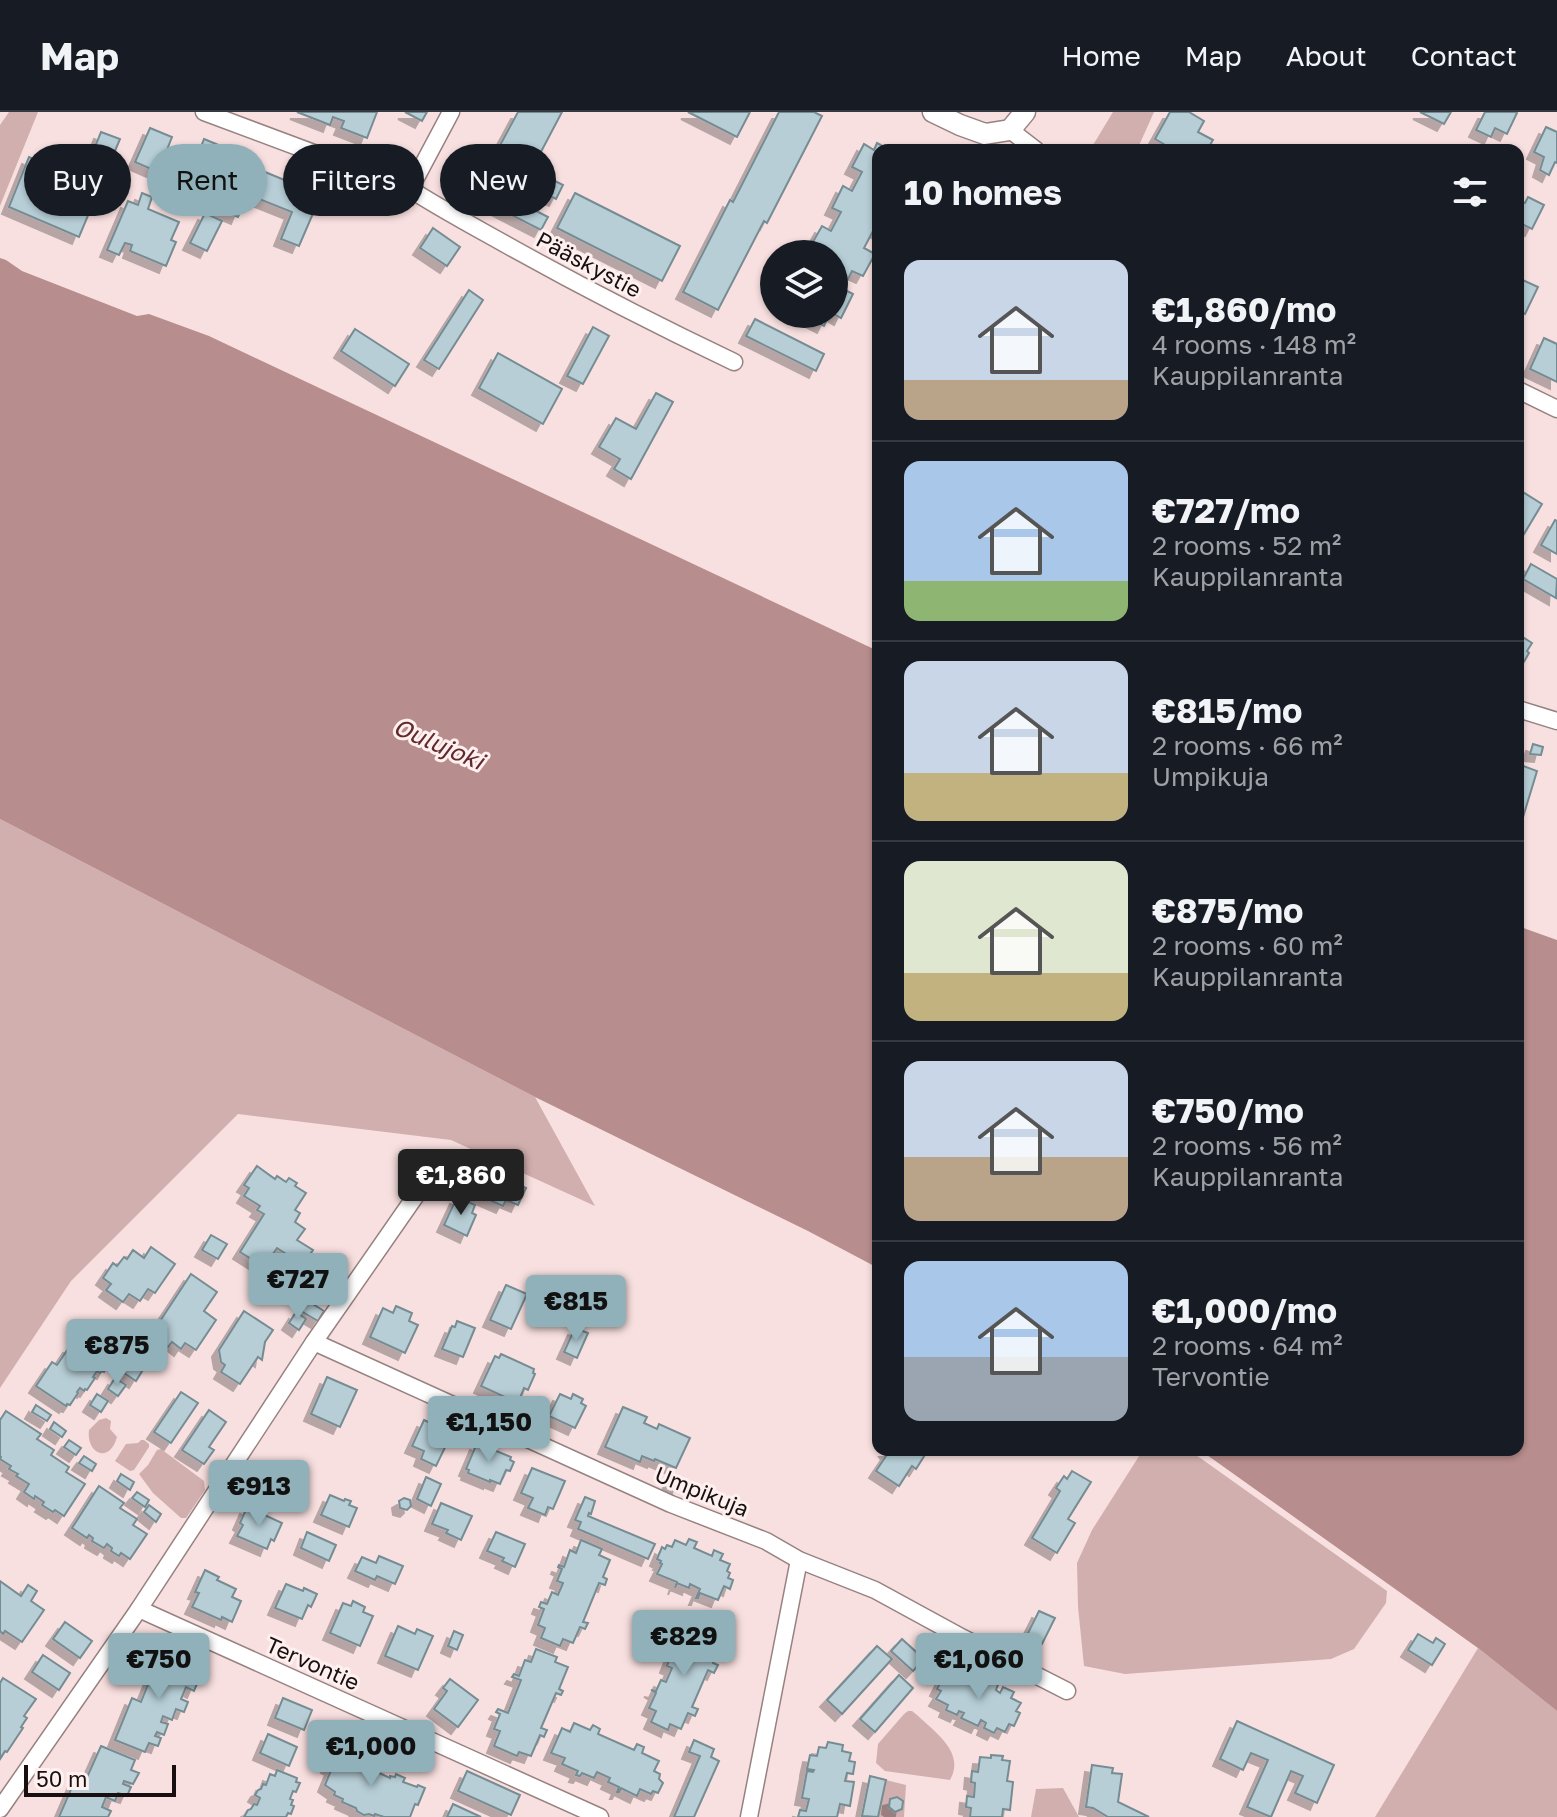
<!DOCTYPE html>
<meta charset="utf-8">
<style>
body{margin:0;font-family:"Golos Text",sans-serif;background:#242831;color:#f1f3f6;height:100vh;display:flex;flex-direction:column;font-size:30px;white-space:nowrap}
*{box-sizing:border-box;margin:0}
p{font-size:26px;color:#9ea1a6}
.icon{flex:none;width:44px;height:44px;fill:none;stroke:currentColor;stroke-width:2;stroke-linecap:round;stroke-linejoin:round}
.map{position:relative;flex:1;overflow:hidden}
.panel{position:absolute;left:872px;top:32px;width:652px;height:1312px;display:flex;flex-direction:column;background:#171b24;border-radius:16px;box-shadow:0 2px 6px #0004}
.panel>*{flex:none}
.banner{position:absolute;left:24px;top:32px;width:728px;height:72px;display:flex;gap:16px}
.controls{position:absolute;left:760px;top:128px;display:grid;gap:16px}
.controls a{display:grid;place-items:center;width:88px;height:88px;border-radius:50%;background:#171b24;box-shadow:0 2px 6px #0004;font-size:40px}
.scale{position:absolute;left:24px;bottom:20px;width:152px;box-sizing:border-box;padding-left:8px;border:4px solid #181010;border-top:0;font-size:22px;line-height:28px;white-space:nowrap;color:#181010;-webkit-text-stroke:6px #fff0f0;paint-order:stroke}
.price{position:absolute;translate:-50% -68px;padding:0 18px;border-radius:8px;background:#90b0ba;color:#111;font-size:26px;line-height:52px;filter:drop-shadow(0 2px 4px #0008)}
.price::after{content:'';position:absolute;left:50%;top:48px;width:24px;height:18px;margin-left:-12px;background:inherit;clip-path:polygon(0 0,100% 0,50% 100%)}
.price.current{background:#222;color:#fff}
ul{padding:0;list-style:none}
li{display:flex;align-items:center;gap:24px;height:200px;padding:0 32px}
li+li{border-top:2px solid #363941}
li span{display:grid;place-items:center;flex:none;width:224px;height:160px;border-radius:16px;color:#555}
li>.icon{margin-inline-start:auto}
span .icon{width:96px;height:96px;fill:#fffc;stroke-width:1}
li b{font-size:34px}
h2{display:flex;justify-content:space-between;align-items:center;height:96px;padding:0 32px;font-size:34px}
.chip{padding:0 28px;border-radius:36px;background:#171b24;box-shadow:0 2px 6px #0004;font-size:28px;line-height:72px}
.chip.current{background:#90b0ba;color:#111}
header{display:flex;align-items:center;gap:48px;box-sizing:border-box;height:112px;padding:0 40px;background:#171b24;border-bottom:2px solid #363941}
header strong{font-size:38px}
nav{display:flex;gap:44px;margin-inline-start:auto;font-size:28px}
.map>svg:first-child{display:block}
</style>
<header>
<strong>Map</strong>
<nav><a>Home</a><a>Map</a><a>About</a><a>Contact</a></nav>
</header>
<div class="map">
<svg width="1557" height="1705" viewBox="0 0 1557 1705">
<defs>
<filter id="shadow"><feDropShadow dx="-7" dy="7" stdDeviation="0" flood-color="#0004"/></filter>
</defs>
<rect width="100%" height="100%" fill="#f9e0e0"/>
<g fill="#d1afae">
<polygon points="9,0 38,0 0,94 0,13"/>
<polygon points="1113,0 1154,0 1137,38 1090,38"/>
<polygon points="0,707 535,985 595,1094 451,1028 238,1002 71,1169 0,1276"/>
<path d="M106,1306L111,1309L110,1317L117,1325C109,1353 86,1341 89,1318L99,1308Z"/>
<polygon points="141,1328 144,1328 149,1332 149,1335 134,1358 130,1359 115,1349 126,1332 138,1331"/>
<polygon points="161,1337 204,1369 205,1378 186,1406 181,1406 153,1381 139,1362 148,1353 157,1338"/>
<polygon points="1147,1338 1189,1338 1387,1479 1386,1491 1354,1537 1331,1547 1125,1562 1084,1554 1078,1495 1077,1451 1092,1418 1141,1341"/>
<polygon points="1478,1536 1557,1599 1557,1705 1375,1705"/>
<path d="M908,1599H912L917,1603C935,1620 966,1641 950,1668L885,1659L876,1651L878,1632L904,1602Z"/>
<polygon points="886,1668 906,1673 904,1705 878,1705"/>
<polygon points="1063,1676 1079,1705 1031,1705 1036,1677"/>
</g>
<g fill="#b88d8d">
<polygon points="0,146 6,148 22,159 137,204 149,202 209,224 878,539 878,1156 808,1119 535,985 0,707"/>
<polygon points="1518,814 1557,828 1557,1599 1478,1536 1200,1338 1518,1338"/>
</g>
<g fill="#b7ced6" stroke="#768c93" stroke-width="2" filter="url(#shadow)">
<polygon points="297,0 377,0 367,26 341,16 344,9 333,5 330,13"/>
<polygon points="405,0 427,0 422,9"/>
<polygon points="518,0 562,0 533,55 498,37"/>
<polygon points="688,0 750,0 737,25"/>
<polygon points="779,0 814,0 822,4 767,111 764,109 718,198 683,180 730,88 733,90"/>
<polygon points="1170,0 1189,0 1204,9 1198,20 1213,28 1207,38 1174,38 1155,27"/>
<polygon points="1420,0 1451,0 1444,12"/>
<polygon points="1485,0 1515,0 1517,1 1507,22 1495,16 1491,25 1476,18"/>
<polygon points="1546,15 1557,20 1557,51 1555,50 1549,63 1540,58 1544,45 1534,40"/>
<polygon points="150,16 172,25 158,60 135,50"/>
<polygon points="101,20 120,27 79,125 9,95 29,45 82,67"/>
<polygon points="204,27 226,36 215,65 193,56"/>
<polygon points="877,31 890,38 878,38 878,119 874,117 864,136 875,142 863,164 852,159 843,177 853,182 841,206 834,202 834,142 820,142 820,141 810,135 822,114 831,119 841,100 832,96 843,74 852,79 862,60 852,55 864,32 874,38"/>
<polygon points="491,37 563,73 556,87 484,51"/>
<polygon points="238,51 257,59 238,105 219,97"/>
<polygon points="265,60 321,83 299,134 281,127 292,100 254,85"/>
<polygon points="474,67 548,105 541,118 467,80"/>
<polygon points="142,81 152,85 148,97 179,110 171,128 176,130 166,154 130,139 132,133 125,131 119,143 107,138 128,89 138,93"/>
<polygon points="575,81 680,134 662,169 557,116"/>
<polygon points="1528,85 1544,93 1532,117 1518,110 1518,88 1525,91"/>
<polygon points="205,101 222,109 207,139 190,131"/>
<polygon points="433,116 460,135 447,154 420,136"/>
<polygon points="1518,166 1538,175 1525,202 1518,199"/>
<polygon points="469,178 483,188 439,257 424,248"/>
<polygon points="801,202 830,202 824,214"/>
<polygon points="755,207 824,242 816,259 746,224"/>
<polygon points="593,215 609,224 583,272 567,264"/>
<polygon points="355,217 409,252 395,274 341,239"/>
<polygon points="1544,226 1557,232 1557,270 1530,257"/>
<polygon points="498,241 562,277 543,312 479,276"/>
<polygon points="656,281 673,290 631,367 614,357 620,347 599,335 616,306 636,317"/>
<polygon points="1518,377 1542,392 1518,432"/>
<polygon points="1555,408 1557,409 1557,442 1541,433"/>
<polygon points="1531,452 1557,467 1556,486 1523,467"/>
<polygon points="1518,522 1532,531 1527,539 1529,541 1518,560"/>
<polygon points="1533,632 1543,635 1541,643 1530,642"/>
<polygon points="1518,652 1537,659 1520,715 1518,715"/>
<polygon points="471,1048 509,1065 508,1068 526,1076 518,1093 506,1088 503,1094 464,1077 467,1071 462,1068"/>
<polygon points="257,1054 275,1067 277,1064 286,1070 289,1066 297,1071 295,1074 306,1081 295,1098 300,1101 295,1110 305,1117 297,1128 313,1138 303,1153 277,1136 264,1155 240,1140 264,1102 257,1098 260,1094 244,1084 249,1076 244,1073"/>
<polygon points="457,1085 475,1093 472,1101 476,1103 467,1124 444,1113"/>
<polygon points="211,1123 227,1132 218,1147 202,1138"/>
<polygon points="151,1135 175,1152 155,1181 148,1177 140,1189 129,1182 123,1190 106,1178 111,1172 103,1166 113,1151 117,1154 124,1145 127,1147 133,1138 144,1146"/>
<polygon points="191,1162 217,1180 204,1199 216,1208 196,1238 185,1231 181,1237 172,1230 168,1235 148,1221 155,1210 158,1212"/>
<polygon points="506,1173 527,1182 511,1217 490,1208"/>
<polygon points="308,1189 324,1199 318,1209 301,1199"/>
<polygon points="396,1194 412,1201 409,1209 418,1213 405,1241 370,1225 383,1196 393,1201"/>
<polygon points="244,1199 273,1218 265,1230 262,1248 258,1245 240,1272 221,1260 225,1253 221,1250 219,1238"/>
<polygon points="296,1200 306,1207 299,1218 289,1211"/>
<polygon points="457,1209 475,1216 463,1245 442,1237 452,1214 455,1215"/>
<polygon points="127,1211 136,1218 131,1226 121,1219"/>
<polygon points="575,1216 588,1221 577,1246 564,1240"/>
<polygon points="87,1218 116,1238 104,1260 102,1259 100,1261 97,1259 93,1265 95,1266 87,1278 85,1277 84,1279 80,1276 77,1280 78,1281 70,1293 67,1292 66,1294 36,1274 52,1250 57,1253 70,1234 74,1237"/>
<polygon points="501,1242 534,1257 533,1261 535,1262 528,1278 524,1276 518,1291 481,1274 495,1244 499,1246"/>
<polygon points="132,1248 144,1256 136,1269 124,1261"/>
<polygon points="327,1265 357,1278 340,1315 311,1302"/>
<polygon points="115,1266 126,1273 118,1284 108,1277"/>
<polygon points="181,1280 198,1291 171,1331 154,1320"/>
<polygon points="97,1282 108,1289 101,1300 90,1293"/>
<polygon points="560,1282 571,1287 573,1282 583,1287 581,1291 586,1294 575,1316 549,1304"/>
<polygon points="36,1293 51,1303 47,1309 32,1300"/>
<polygon points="623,1295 647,1305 644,1311 657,1317 659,1312 690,1326 676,1356 655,1347 654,1349 642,1344 640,1350 605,1335"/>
<polygon points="209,1298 226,1310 209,1335 214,1338 204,1352 182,1338"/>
<polygon points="6,1299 41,1322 37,1327 54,1338 51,1343 69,1355 66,1360 85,1372 64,1404 55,1398 53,1400 42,1393 44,1390 35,1384 34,1387 24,1380 29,1372 16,1364 18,1362 9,1357 11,1354 0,1347 1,1345 0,1344 0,1308"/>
<polygon points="424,1308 452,1321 436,1354 421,1347 424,1339 412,1334"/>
<polygon points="54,1310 66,1319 62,1325 50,1317"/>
<polygon points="69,1328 81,1336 76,1343 64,1335"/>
<polygon points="477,1331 511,1345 510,1348 514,1350 510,1359 506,1358 500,1372 490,1368 490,1370 468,1361 469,1358 466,1357"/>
<polygon points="886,1338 928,1338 916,1357 912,1354 899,1374 876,1359 888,1341"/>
<polygon points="84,1344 96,1352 92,1359 79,1351"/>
<polygon points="532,1356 565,1369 553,1397 548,1395 545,1403 528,1396 533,1386 521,1381"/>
<polygon points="1072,1359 1091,1370 1068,1407 1075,1411 1057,1441 1032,1426 1060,1379 1056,1376 1064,1364 1067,1367"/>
<polygon points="121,1362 134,1370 130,1378 117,1369"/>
<polygon points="426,1365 441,1372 431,1394 417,1387"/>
<polygon points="672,1365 681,1369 677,1380 667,1376"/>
<polygon points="99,1374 124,1391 120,1396 137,1407 133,1413 147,1422 130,1447 121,1441 119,1444 111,1439 112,1436 107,1432 104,1436 92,1429 93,1426 89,1423 87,1426 72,1416"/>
<polygon points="137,1380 149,1388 145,1395 132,1386"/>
<polygon points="330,1383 344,1389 345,1387 351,1389 349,1393 357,1396 349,1415 321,1403"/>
<polygon points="585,1385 595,1389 591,1402 589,1401 588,1404 655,1432 648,1447 578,1417 581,1410 575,1408"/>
<polygon points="404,1386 410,1388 411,1394 407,1398 400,1396 399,1389"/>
<polygon points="441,1391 472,1404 461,1428 446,1421 448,1418 432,1412"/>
<polygon points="149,1393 161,1402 156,1410 144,1400"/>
<polygon points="247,1395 282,1411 274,1429 271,1427 267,1437 237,1424 243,1413 240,1411"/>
<polygon points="307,1420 336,1433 329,1449 301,1436"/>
<polygon points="496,1420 525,1432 515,1455 502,1449 504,1446 487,1439"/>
<polygon points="689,1427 697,1430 694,1436 712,1444 714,1438 723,1442 720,1448 730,1452 727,1459 730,1461 728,1466 733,1468 730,1477 724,1474 718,1488 700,1481 698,1486 696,1486 700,1477 690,1472 689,1476 677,1471 675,1476 677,1470 657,1462 662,1452 660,1451 661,1449 657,1447 662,1435 665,1437 667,1433 672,1435 675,1428 686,1433"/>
<polygon points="581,1428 602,1437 599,1443 610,1448 603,1465 607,1467 605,1473 599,1471 583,1510 588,1511 585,1517 580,1515 573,1531 563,1527 560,1534 541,1526 545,1516 538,1513 544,1497 539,1495 541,1490 547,1492 552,1480 558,1483 563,1471 557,1469 562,1457 558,1455 559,1453 564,1455 570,1438 576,1441"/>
<polygon points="379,1444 403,1454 395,1472 377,1464 375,1468 355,1459 362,1445 376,1451"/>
<polygon points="205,1458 219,1465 217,1468 236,1477 232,1485 241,1489 232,1510 222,1505 221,1508 192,1495 199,1481 195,1480"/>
<polygon points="0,1469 21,1484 28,1473 37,1479 31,1489 44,1498 22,1530 5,1519 3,1522 0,1519"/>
<polygon points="286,1472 303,1479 304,1476 317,1482 311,1495 308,1493 302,1507 275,1496"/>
<polygon points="353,1489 365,1495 363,1500 373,1504 360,1534 330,1521 343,1491 351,1494"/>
<polygon points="1039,1499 1055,1506 1042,1532 1026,1525"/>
<polygon points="65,1510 92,1529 80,1546 53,1527"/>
<polygon points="690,1512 713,1522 710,1529 721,1533 713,1551 718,1553 714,1561 708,1558 692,1595 698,1597 695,1604 688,1601 681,1617 670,1612 668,1618 651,1610 656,1599 649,1596 656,1581 651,1578 656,1579 661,1568 666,1570 672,1556 667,1554 672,1541 669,1540 670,1537 673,1539 681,1521 685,1523"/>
<polygon points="398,1514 415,1522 417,1517 433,1524 418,1558 385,1544"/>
<polygon points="454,1519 463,1523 457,1538 448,1534"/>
<polygon points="1418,1522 1433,1531 1436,1526 1445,1532 1432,1553 1408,1538"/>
<polygon points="902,1527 924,1547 913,1559 891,1539"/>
<polygon points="171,1534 188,1541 184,1549 200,1556 196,1566 199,1567 194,1579 186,1575 181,1587 188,1590 184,1600 176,1597 172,1608 163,1604 161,1610 168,1612 164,1623 157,1620 155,1624 161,1626 158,1634 149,1631 145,1640 115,1628 132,1586 141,1590 161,1540 168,1542"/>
<polygon points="877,1534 892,1547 842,1602 827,1588"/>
<polygon points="536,1537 557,1545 555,1550 568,1555 559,1577 563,1579 561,1583 556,1581 541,1616 547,1618 544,1625 540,1623 531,1644 519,1640 517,1644 494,1634 500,1619 494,1617 500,1602 496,1600 498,1597 508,1601 521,1568 512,1565 514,1562 519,1564 525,1548 531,1550"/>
<polygon points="43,1543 70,1561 59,1578 32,1560"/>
<polygon points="964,1556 973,1561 970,1566 977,1570 980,1564 998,1573 996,1578 1000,1581 1003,1575 1014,1580 1011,1586 1021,1591 1016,1599 1020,1601 1014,1614 1009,1612 1005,1620 997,1616 994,1621 984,1616 986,1611 981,1608 978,1614 961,1606 964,1601 959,1599 957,1603 946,1598 948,1593 936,1587 941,1579 937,1577 942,1567 947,1568 951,1560 960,1564"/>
<polygon points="899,1563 913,1576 875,1620 860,1607"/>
<polygon points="3,1566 36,1587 24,1604 27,1606 21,1615 23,1616 7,1640 5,1639 0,1647 0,1571"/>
<polygon points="450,1567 478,1588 458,1615 434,1597 447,1579 443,1576"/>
<polygon points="283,1586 312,1598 304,1618 275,1606"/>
<polygon points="1237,1609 1334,1653 1317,1691 1295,1681 1303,1664 1291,1659 1271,1705 1247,1695 1268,1648 1251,1641 1243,1658 1220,1647"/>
<polygon points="574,1611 590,1618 593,1613 600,1617 598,1622 634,1638 637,1632 644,1635 642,1641 659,1649 654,1659 660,1662 659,1667 663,1671 658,1681 653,1679 651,1682 640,1677 637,1684 621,1676 619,1680 617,1680 619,1675 608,1670 610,1666 597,1660 594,1666 582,1661 580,1664 576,1663 578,1659 562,1652 565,1646 551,1641 562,1616 570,1620"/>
<polygon points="268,1622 297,1635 289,1654 260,1641"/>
<polygon points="694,1628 714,1637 711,1645 719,1649 694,1705 674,1705 700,1644 689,1640"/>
<polygon points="828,1630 843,1633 842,1639 851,1641 849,1649 855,1650 853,1662 847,1661 845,1669 854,1670 850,1694 840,1692 837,1705 798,1705 800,1698 806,1699 809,1687 802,1686 807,1659 813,1660 814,1658 807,1657 810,1643 817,1644 819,1635 826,1636"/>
<polygon points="101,1634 135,1648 131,1658 139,1661 133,1672 124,1669 123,1672 131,1675 127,1684 118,1681 115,1689 106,1685 102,1695 111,1699 108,1705 59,1705 75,1668 84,1672"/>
<polygon points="336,1635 344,1639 342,1643 357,1649 358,1645 366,1648 364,1653 369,1654 368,1656 390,1666 390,1664 395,1665 396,1662 405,1666 403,1670 417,1675 418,1673 425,1676 418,1693 415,1692 410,1705 384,1705 375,1702 374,1704 369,1702 364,1703 357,1699 356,1696 342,1690 343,1687 334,1683 335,1680 325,1673 332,1656 328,1654"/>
<polygon points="991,1643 1003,1644 1002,1648 1010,1649 1007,1669 1013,1670 1010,1698 1003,1697 1002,1705 970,1705 971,1696 966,1695 967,1684 974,1685 975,1671 971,1670 972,1659 978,1660 980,1645 991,1646"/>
<polygon points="1092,1653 1113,1656 1112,1661 1122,1662 1118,1690 1149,1705 1108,1705 1093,1696 1086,1695"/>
<polygon points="277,1658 297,1666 296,1670 300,1671 296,1680 293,1679 290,1687 293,1688 291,1693 294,1694 291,1702 288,1701 286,1705 244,1705 248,1698 251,1697 254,1692 257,1693 260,1686 255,1683 258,1678 261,1677 263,1672 266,1673 270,1662 275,1664"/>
<polygon points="467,1659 520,1683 511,1703 458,1679"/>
<polygon points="870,1664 886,1668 878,1705 862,1704"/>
<polygon points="897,1685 903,1689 902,1697 895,1700 889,1695 890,1687"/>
<polygon points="453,1692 481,1705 447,1705"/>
</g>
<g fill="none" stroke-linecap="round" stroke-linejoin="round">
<g stroke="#978181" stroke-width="19">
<g id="minor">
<path d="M204,0L410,77C441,97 473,114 505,132C580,174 656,213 734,250"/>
<polyline points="1010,18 1036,38"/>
<polyline points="410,77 451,0"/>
<polyline points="1518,278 1557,297"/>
<polyline points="1518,597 1557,609"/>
<polyline points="314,1230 671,1392 766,1429 799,1448 875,1478 963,1526 1067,1579"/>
<polyline points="139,1497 600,1705"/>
<polyline points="0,1697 139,1497 314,1230 435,1056"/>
<polyline points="749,1705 799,1448"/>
</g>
</g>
<g stroke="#978181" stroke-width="23">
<polyline id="tertiary" points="933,0 960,13 985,22 1010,18 1025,0"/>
</g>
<use href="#minor" stroke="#fff" stroke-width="16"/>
<use href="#tertiary" stroke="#fff" stroke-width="20"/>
</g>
<g text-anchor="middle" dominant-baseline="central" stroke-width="6" stroke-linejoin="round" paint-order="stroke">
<g font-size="22" fill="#181010" stroke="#fff0f0">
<text transform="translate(589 152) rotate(28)">Pääskystie</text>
<text transform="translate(702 1379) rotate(22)">Umpikuja</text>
<text transform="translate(313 1551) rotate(24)">Tervontie</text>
</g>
<g font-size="24" font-style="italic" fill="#62292c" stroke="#fff0f0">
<text transform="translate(439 631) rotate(23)">Oulujoki</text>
</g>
</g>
</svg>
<div class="controls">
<a><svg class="icon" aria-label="layers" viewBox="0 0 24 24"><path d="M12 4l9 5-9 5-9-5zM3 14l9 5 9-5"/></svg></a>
</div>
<div class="scale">50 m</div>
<b class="price current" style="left:461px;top:1105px">€1,860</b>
<b class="price" style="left:298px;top:1209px">€727</b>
<b class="price" style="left:576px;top:1231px">€815</b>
<b class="price" style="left:117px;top:1275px">€875</b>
<b class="price" style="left:489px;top:1352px">€1,150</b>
<b class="price" style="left:259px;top:1416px">€913</b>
<b class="price" style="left:684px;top:1566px">€829</b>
<b class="price" style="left:159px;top:1589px">€750</b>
<b class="price" style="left:979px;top:1589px">€1,060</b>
<b class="price" style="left:371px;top:1676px">€1,000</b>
<div class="banner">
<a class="chip">Buy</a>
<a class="chip current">Rent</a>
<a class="chip">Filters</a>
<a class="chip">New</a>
</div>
<section class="panel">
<h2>10 homes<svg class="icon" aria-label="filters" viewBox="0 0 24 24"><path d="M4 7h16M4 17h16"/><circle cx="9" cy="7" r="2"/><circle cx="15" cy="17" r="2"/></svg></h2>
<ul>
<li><span style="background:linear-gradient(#c9d6e8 75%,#b9a48a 0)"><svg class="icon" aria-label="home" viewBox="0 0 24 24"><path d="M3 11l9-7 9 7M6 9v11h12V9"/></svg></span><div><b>€1,860/mo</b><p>4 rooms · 148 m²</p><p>Kauppilanranta</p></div></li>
<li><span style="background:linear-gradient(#a9c7e8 75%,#8fb573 0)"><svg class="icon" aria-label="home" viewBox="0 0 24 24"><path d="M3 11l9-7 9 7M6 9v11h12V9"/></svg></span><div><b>€727/mo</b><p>2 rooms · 52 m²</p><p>Kauppilanranta</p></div></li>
<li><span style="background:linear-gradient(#c9d6e8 70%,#c2b280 0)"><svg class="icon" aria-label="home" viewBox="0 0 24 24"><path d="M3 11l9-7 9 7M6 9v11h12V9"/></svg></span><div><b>€815/mo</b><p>2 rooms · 66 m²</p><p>Umpikuja</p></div></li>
<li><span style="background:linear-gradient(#dfe7d0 70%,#c2b280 0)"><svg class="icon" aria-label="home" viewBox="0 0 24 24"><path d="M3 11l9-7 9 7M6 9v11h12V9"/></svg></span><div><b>€875/mo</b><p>2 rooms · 60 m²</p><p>Kauppilanranta</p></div></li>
<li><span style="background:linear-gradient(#c9d6e8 60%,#b9a48a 0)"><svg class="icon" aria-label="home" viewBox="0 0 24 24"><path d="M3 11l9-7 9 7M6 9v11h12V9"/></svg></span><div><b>€750/mo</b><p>2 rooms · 56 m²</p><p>Kauppilanranta</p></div></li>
<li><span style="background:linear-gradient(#a9c7e8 60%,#9aa5b1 0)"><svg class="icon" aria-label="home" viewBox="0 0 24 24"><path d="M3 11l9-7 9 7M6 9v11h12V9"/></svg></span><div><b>€1,000/mo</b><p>2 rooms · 64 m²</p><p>Tervontie</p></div></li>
</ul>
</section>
</div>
